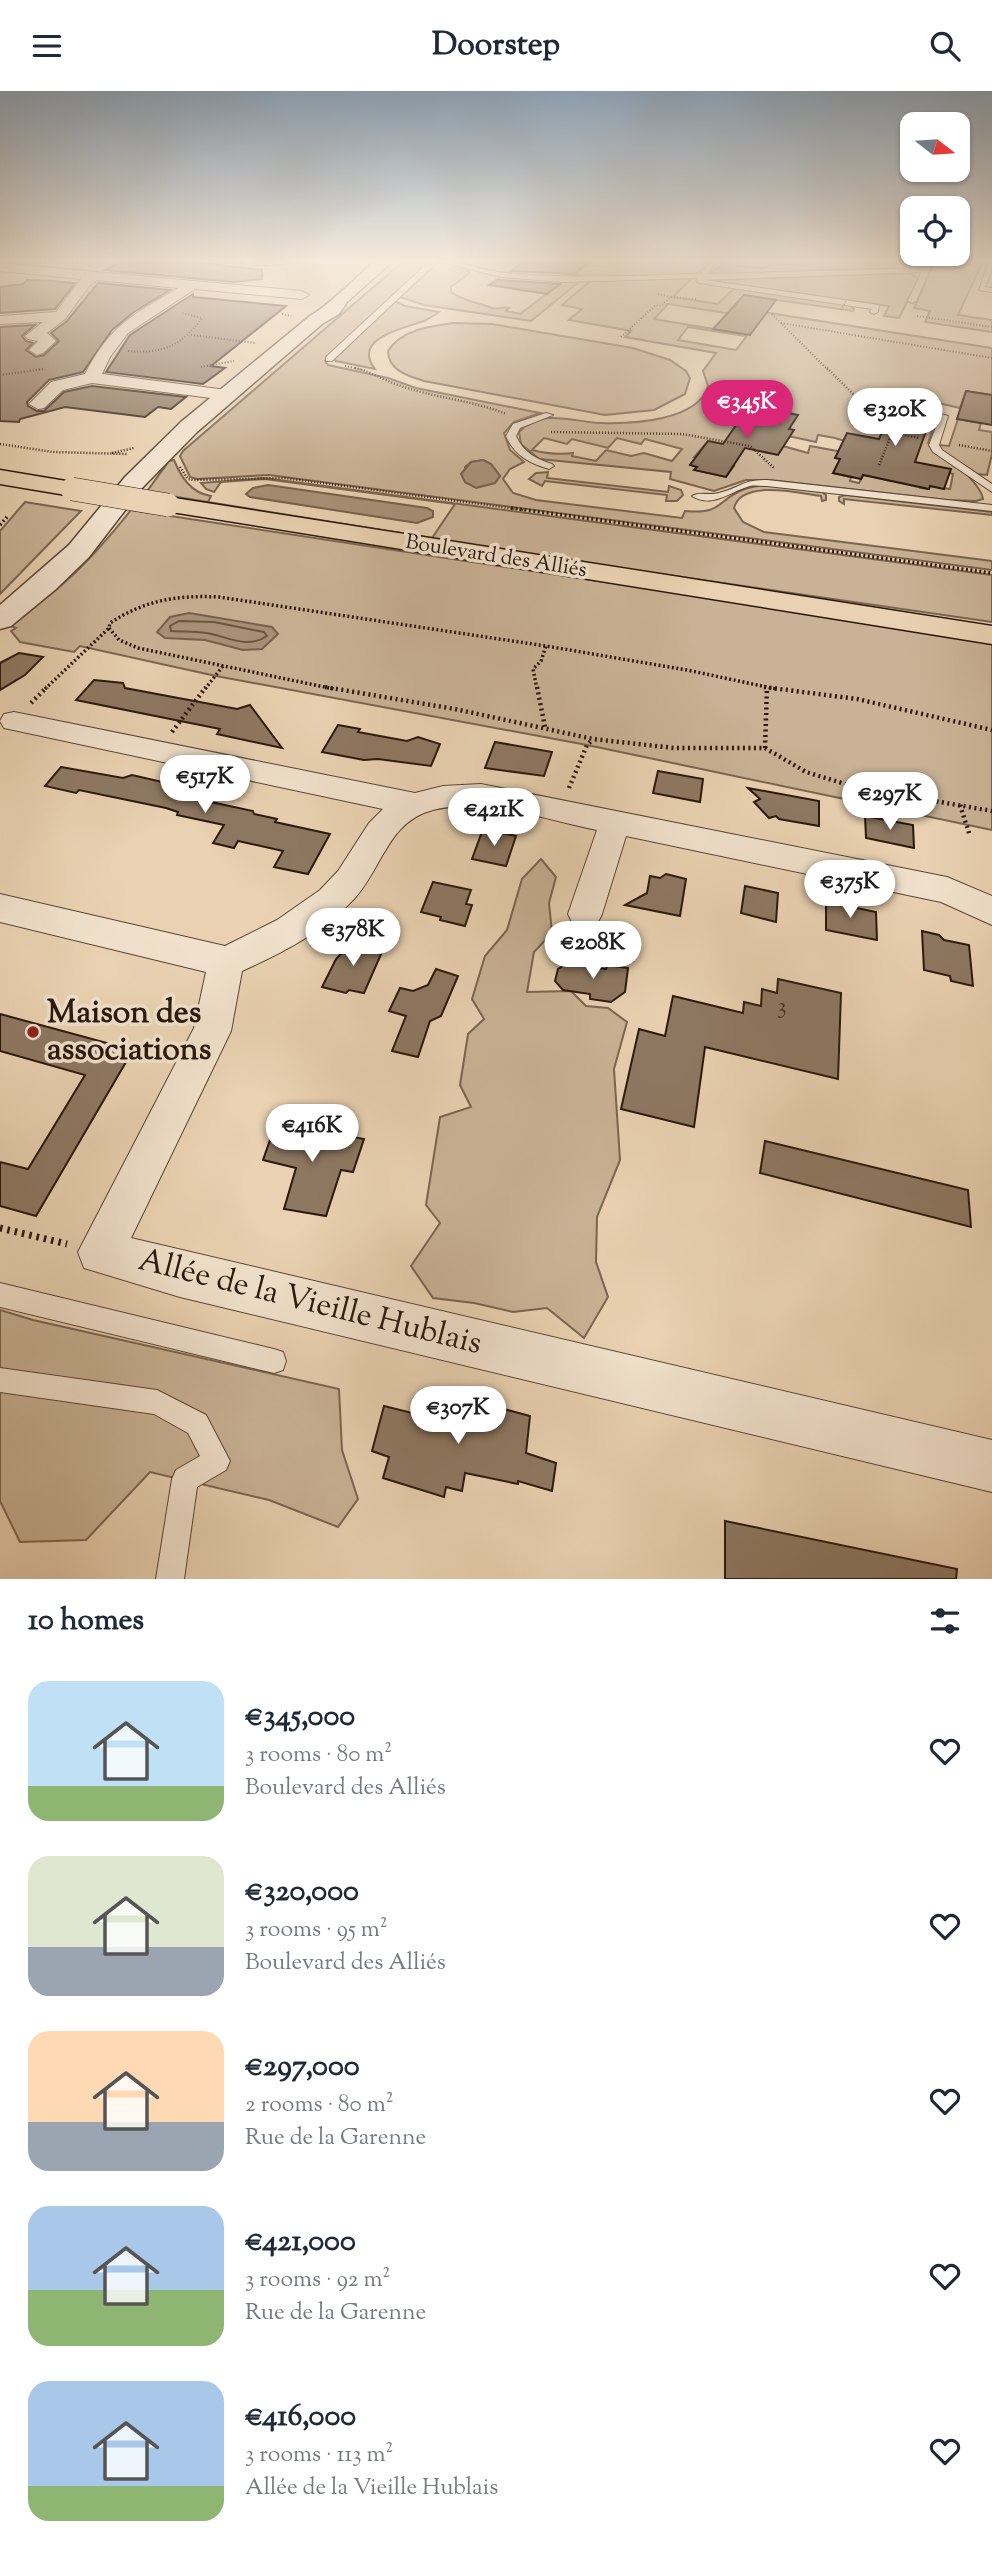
<!DOCTYPE html>
<meta charset="utf-8">
<style>
body{margin:0;font-family:"Sorts Mill Goudy",serif;background:#f6f6f7;color:#1f2937;height:100vh;display:flex;flex-direction:column;font-size:26px;white-space:nowrap}
*{box-sizing:border-box;margin:0}
p{font-size:23px;color:#747a83}
.icon{flex:none;width:38px;height:38px;fill:none;stroke:currentColor;stroke-width:2;stroke-linecap:round;stroke-linejoin:round}
.map{position:relative;height:1488px;overflow:hidden}
.details{display:flex;flex-direction:column;background:#fff;flex:1}
.details>*{flex:none}
.needle{width:46px;rotate:107deg}
.tools{position:absolute;left:900px;top:21px;display:grid;gap:14px}
.tools a{display:grid;place-items:center;width:70px;height:70px;border-radius:14px;background:#fff;box-shadow:0 2px 5px #0004;font-size:35px}
.price{position:absolute;translate:-50% -60px;padding:0 16px;border-radius:24px;background:#fff;color:#222;font-size:23px;line-height:46px;filter:drop-shadow(0 2px 4px #0008)}
.price::after{content:'';position:absolute;left:50%;top:42px;width:21px;height:16px;margin-left:-10px;background:inherit;clip-path:polygon(0 0,100% 0,50% 100%)}
.price.selected{background:#db2777;color:#fff}
ul{padding:0;list-style:none}
li{display:flex;align-items:center;gap:21px;height:175px;padding:0 28px}
li span{display:grid;place-items:center;flex:none;width:196px;height:140px;border-radius:21px;color:#555}
li>.icon{margin-inline-start:auto}
span .icon{width:84px;height:84px;fill:#fffc;stroke-width:1}
li b{font-size:30px}
h2{display:flex;justify-content:space-between;align-items:center;height:84px;padding:0 28px;font-size:30px}
header{display:flex;justify-content:space-between;align-items:center;height:91px;padding:0 28px;background:#fff;font-size:32px;font-weight:700}
.map>svg:first-child{display:block}
</style>
<header><svg class="icon" aria-label="menu" viewBox="0 0 24 24"><path d="M4 6h16M4 12h16M4 18h16"/></svg>Doorstep<svg class="icon" aria-label="search" viewBox="0 0 24 24"><circle cx="10" cy="10" r="6"/><path d="M15 15l6 6"/></svg></header>
<div class="map">
<svg width="992" height="1488" viewBox="0 0 992 1488">
<rect width="100%" height="100%" fill="#e9d1b1"/>
<filter id="stains"><feTurbulence type="fractalNoise" baseFrequency=".00286" numOctaves="4"/><feColorMatrix values="0 0 0 0 .2 0 0 0 0 .09 0 0 0 0 .02 0 0 0 .5 -.17"/></filter>
<radialGradient id="worn" r=".72"><stop offset=".6" stop-color="#630" stop-opacity="0"/><stop offset="1" stop-color="#630" stop-opacity=".3"/></radialGradient>
<g fill="#c9b295" stroke="#7a6550" stroke-width="2" fill-rule="evenodd">
<path d="M406,168H433L325,270L328,274L388,287L416,297L540,322L514,331L504,342L510,359L524,371L510,378L503,388L513,402L536,409L682,427L685,420C723,424 717,408 745,398C768,390 799,399 822,401L826,404V409L822,410L821,405C799,402 741,388 734,417L743,431L764,441L992,470V479L269,384L197,388L190,386L180,365L183,360ZM483,369L491,373L500,385C487,394 480,399 465,391V376L471,371Z"/>
<path d="M612,168H699L711,172L696,183L590,186L561,182L573,173C587,175 599,177 611,173L607,172Z"/>
<polygon points="775,168 926,168 920,176 909,178 717,183 712,181 723,173 765,177"/>
<polygon points="948,168 982,172 958,224 992,229 992,241 925,231 930,220 914,217 935,169"/>
<path d="M440,169L465,177L470,182L451,196V201C463,210 483,213 492,217C498,219 502,215 509,217L506,220L520,223L552,199L539,197L548,189L580,190L531,230L424,214L400,206Z"/>
<polygon points="908,182 919,187 899,227 884,225 889,215 704,189"/>
<path d="M692,187L673,206L718,213L731,200L737,197L850,214L854,218L853,220L744,204L739,224L668,213L654,228L750,244V219L992,257V304L966,300L960,317L899,303L893,316L924,345L933,320L939,321L928,352C943,361 981,392 983,408L976,410L948,409L770,389H746L714,400L670,388L671,381L539,368L521,353L519,341C540,317 574,331 601,332C632,333 698,330 708,295L703,280L716,262L625,246L631,240L569,229L582,218L562,214L588,192L595,190ZM688,236L745,245L746,246L736,259L678,249ZM759,315L789,322L779,343L816,351L818,344L835,347L953,383L950,398L930,395L928,398L920,397L923,387L893,385L891,390L864,383L859,392L850,390L851,386L833,382L848,362L810,355L808,362L783,355L754,321ZM544,347L567,353L572,348L608,357L617,347L641,353L645,348L682,358L672,370L644,362L631,365L606,359L596,370L572,365L573,362C559,364 548,363 532,359ZM708,350L737,356L728,373L734,375L726,386L695,379L705,368L694,366Z"/>
<path d="M395,210L405,215L439,221C434,224 429,228 424,230C405,237 351,247 375,278L336,270L334,268Z"/>
<path d="M453,232L492,233L633,257L670,269L686,280L690,287L685,303L654,319L605,324L424,290C408,285 388,279 388,260C401,239 430,235 453,232Z"/>
<polygon points="958,328 981,332 979,339 992,341 992,363 987,384 977,383 939,358 939,354 949,355"/>
<path d="M174,369C181,386 191,402 211,405L208,411L432,447L455,413L265,388L221,391L214,401L206,398L201,392L264,387L992,484V531L516,462L153,402L148,399L169,370Z"/>
<polygon points="548,381 547,387 668,401 669,395 681,399 683,404 677,410 666,410 667,404 545,390 542,395 529,388 536,382"/>
<polygon points="845,404 992,421 992,424 844,408 844,413 839,410 839,406"/>
<polygon points="25,411 81,420 0,503 0,440"/>
<path d="M131,419L992,550V739L587,654L216,585L80,555L74,561L20,551L11,540L16,537L8,534C61,500 92,468 131,419Z"/>
<polygon points="541,768 556,786 549,812 552,842 534,861 527,901 571,900 586,915 608,917 627,931 614,978 620,1069 597,1126 596,1171 608,1206 584,1247 547,1217 513,1221 474,1212 433,1207 411,1175 440,1132 426,1114 440,1026 471,1016 460,994 468,943 484,928 472,908 485,865 507,839 522,788"/>
<polygon points="0,1219 33,1229 339,1298 342,1359 358,1408 338,1436 269,1409 150,1381 86,1449 20,1451 0,1410"/>
</g>
<g fill="#a89279" stroke="#76614d" stroke-width="2">
<polygon points="483,369 491,373 500,385 495,392 476,397 465,391 461,383 471,371"/>
<polygon points="268,394 427,417 433,420 433,426 417,432 250,406 246,403 253,397"/>
<polygon points="189,522 272,536 278,543 262,558 243,559 205,549 165,547 157,541 170,526"/>
</g>
<g fill="none" stroke-linecap="round" stroke-linejoin="round">
<path stroke="#6a5542" stroke-width="2" d="M179,530L214,531L264,541L267,545C247,559 227,545 206,542C194,540 183,541 171,540L170,535Z"/>
</g>
<g fill="#8e7862" stroke="#2b180c" stroke-width="2">
<polygon points="126,168 167,168 262,179 262,188 233,191 105,179"/>
<polygon points="528,168 594,168 574,183 511,180"/>
<polygon points="498,188 501,189 560,193 547,203 489,194"/>
<polygon points="27,189 52,190 75,192 55,218 0,222 0,196 23,193"/>
<polygon points="98,192 170,199 134,221 112,239 83,281 49,289 27,311 28,315 37,320 44,320 64,301 92,295 186,306 171,318 158,316 145,326 65,316 20,328 19,331 0,330 0,236 35,234 22,245 26,250 33,252 26,259 36,266 44,264 59,250 51,242 67,230"/>
<polygon points="193,203 193,206 286,215 211,275 225,277 203,293 106,281 130,244"/>
<polygon points="744,204 776,209 750,244 713,238"/>
<polygon points="966,300 992,304 992,334 957,328"/>
<polygon points="899,303 937,309 915,371 951,378 944,398 930,395 929,398 863,384 861,388 833,382 840,368 835,367 847,342 879,348"/>
<polygon points="752,311 759,316 798,324 789,338 794,339 778,364 745,357 726,386 694,379 697,376 690,374 708,350 723,353"/>
<polygon points="19,562 43,566 25,584 0,599 0,572"/>
<polygon points="94,589 123,592 125,597 237,618 250,614 282,657 217,643 220,638 76,609"/>
<polygon points="338,634 360,638 358,641 407,650 418,646 440,653 431,675 378,668 364,669 322,661"/>
<polygon points="495,651 552,661 544,685 485,677"/>
<polygon points="61,676 123,687 132,684 193,698 194,701 215,705 211,711 253,720 254,723 277,728 275,731 330,743 308,783 274,776 283,760 238,750 234,757 213,752 224,734 177,724 178,721 166,717 79,699 76,702 45,695"/>
<polygon points="658,680 703,688 700,711 653,702"/>
<polygon points="748,697 819,710 819,735 779,728 776,725 769,727 754,711 760,708"/>
<polygon points="865,725 913,734 914,757 866,747"/>
<polygon points="483,738 516,745 506,775 472,768"/>
<polygon points="666,783 686,788 680,825 625,814 647,802 650,785 660,787"/>
<polygon points="433,791 471,799 466,813 472,814 465,835 440,829 441,826 421,821"/>
<polygon points="745,795 778,802 776,831 741,822"/>
<polygon points="826,807 847,811 847,815 876,821 877,849 826,839"/>
<polygon points="922,840 939,844 944,849 969,854 973,895 951,890 950,885 924,879"/>
<polygon points="357,846 382,861 364,902 349,899 346,902 322,896 336,868"/>
<polygon points="568,872 606,878 607,874 628,877 625,901 611,911 590,908 590,903 563,899 555,890 558,878"/>
<polygon points="436,878 458,885 441,925 430,930 418,966 392,960 406,925 389,920 400,897 413,900 428,894"/>
<polygon points="778,888 841,902 838,988 705,956 694,1036 621,1018 639,938 665,945 673,905 743,922 744,911 761,915 762,898 777,902"/>
<polygon points="0,923 133,959 36,1125 0,1115 0,1071 28,1078 85,984 0,960"/>
<polygon points="276,1032 364,1048 353,1081 341,1079 326,1125 284,1118 296,1077 263,1069"/>
<polygon points="765,1050 968,1099 971,1136 760,1082"/>
<polygon points="429,1298 530,1325 526,1362 556,1372 552,1400 518,1390 518,1393 465,1382 462,1400 446,1396 444,1406 383,1387 389,1366 372,1360 384,1315 420,1324"/>
<polygon points="725,1430 957,1478 956,1488 725,1488"/>
</g>
<g fill="none" stroke-linecap="round" stroke-linejoin="round">
<g stroke="#5a4635" stroke-width="2">
<g id="service">
<path d="M432,168C458,168 481,180 506,182C571,188 636,185 701,183L713,168H719L708,183L924,177L928,168H934L916,210L912,212L908,210L922,181L704,189L879,214L878,221L874,223L870,221L872,218L699,192L696,190L698,187L563,191L501,186L438,170L332,270H326V266Z"/>
<polygon points="957,168 985,171 982,173"/>
<polygon points="992,168 992,178 985,196 992,197 992,201 979,199 989,170"/>
<path d="M546,322L553,324L520,337L516,345C523,361 536,368 552,373L554,375L549,378C529,372 514,364 506,345L513,333Z"/>
<polygon points="941,323 948,325 939,354 942,359 992,393 992,401 933,361 929,354"/>
<path d="M767,389L992,414V420L767,395C762,395 755,394 750,395C731,400 712,418 692,405C700,400 709,405 719,402C740,397 741,389 767,389Z"/>
<polygon points="0,1192 274,1258 283,1261 286,1270 283,1279 274,1282 0,1216"/>
<polygon points="0,1277 157,1299 206,1324 230,1370 226,1379 197,1396 184,1488 156,1488 172,1388 176,1379 200,1365 188,1342 154,1323 0,1301"/>
</g>
</g>
<g stroke="#5a4635" stroke-width="2">
<g id="minor">
<path d="M231,168H298C287,176 242,176 231,168Z"/>
<path d="M0,172L302,200L309,204L302,208L195,198L128,242L110,266L102,283L227,299L233,300L236,304L233,308L227,309L92,292L63,299L44,317L38,318L29,313L51,291L85,283C111,233 132,225 178,197L97,189L89,195L65,228L47,242L56,250L43,262L37,264L29,259L38,250L28,248L25,245L43,231L0,233V225L56,221L81,188L0,180Z"/>
<path d="M14,621L415,702L443,695L481,693L947,786L992,805V834L941,811L626,745L602,823L597,833L585,837L573,833L568,823L597,739C547,729 484,706 433,719C388,730 382,778 354,808C323,841 282,862 242,880L231,940L131,1147L992,1349V1401L180,1206L84,1177L78,1161L194,937L206,881L0,831V803L225,855L277,829L320,799L338,780L369,732L383,718L4,637L0,630L4,623Z"/>
</g>
</g>
<g stroke="#5a4635" stroke-width="3">
<path id="tertiary" d="M377,168H395L347,211L339,223L322,233L197,341L143,396L89,466L56,498L11,535L0,538V514L69,454L125,386L181,331L310,225C331,213 356,186 377,168Z"/>
</g>
<g stroke="#2b180c" stroke-width="3">
<g id="primary">
<polygon points="0,379 72,391 81,393 84,398 81,403 72,405 0,393"/>
<polygon points="168,406 992,535 992,553 159,419 155,414 159,409"/>
</g>
</g>
<g stroke="#2b180c" stroke-width="2" stroke-dasharray="1 2" stroke-linecap="butt">
<polyline points="658,203 671,206"/>
<polyline points="282,223 291,225"/>
<polyline points="772,223 828,279"/>
<polyline points="917,225 992,236"/>
<polyline points="781,232 992,267"/>
<polyline points="191,244 255,252"/>
<polyline points="621,246 656,214 661,215 671,206 697,208"/>
<path d="M128,260C163,263 181,255 202,227L182,222"/>
<polyline points="345,275 363,279"/>
<polyline points="201,276 234,270"/>
<polyline points="36,279 43,278"/>
</g>
<g stroke="#2b180c" stroke-width="2.5" stroke-dasharray="1 2" stroke-linecap="butt">
<path d="M355,277C372,281 385,290 401,295C435,307 472,309 506,323"/>
<polyline points="827,277 892,342"/>
<polyline points="0,284 43,278"/>
<polyline points="551,341 682,343 750,355 774,377"/>
<polyline points="0,353 53,361 128,363"/>
<polyline points="959,354 992,360"/>
<polyline points="112,362 134,357"/>
<polyline points="879,374 892,342 920,347"/>
<polyline points="180,376 188,388 193,389 284,387 524,419"/>
</g>
<g stroke="#2b180c" stroke-width="3.5" stroke-dasharray="2 2.5" stroke-linecap="butt">
<polyline points="511,417 992,482"/>
<polyline points="0,434 7,426"/>
<polyline points="109,537 119,549 138,557 334,598"/>
<path d="M45,598L109,537L110,532C145,509 177,504 219,506L546,555L687,579L776,598"/>
<polyline points="205,598 223,575"/>
<polyline points="537,598 533,578 541,570 546,555"/>
</g>
<g stroke="#2b180c" stroke-width="4.5" stroke-dasharray="2 3.5" stroke-linecap="butt">
<polyline points="325,596 455,618 593,648 674,657 765,657 806,681 855,696 992,720"/>
<polyline points="537,596 545,636"/>
<polyline points="764,596 857,608 992,639"/>
<polyline points="31,612 47,596"/>
<polyline points="172,641 206,596"/>
<polyline points="765,657 767,597"/>
<polyline points="569,697 587,654 592,649"/>
<polyline points="960,714 970,745"/>
</g>
<polyline stroke="#2b180c" stroke-width="7" stroke-dasharray="2.5 5" stroke-linecap="butt" points="0,1137 67,1153"/>
<use href="#service" fill="#f1e1cc" fill-rule="evenodd"/>
<use href="#minor" fill="#f1e1cc" fill-rule="evenodd"/>
<use href="#tertiary" fill="#f1e1cc" fill-rule="evenodd"/>
<use href="#primary" fill="#e9d1b1" fill-rule="evenodd"/>
<g stroke="#2b180c" stroke-width="24" stroke-linecap="butt">
<polyline id="primary-bridge" points="72,398 168,414"/>
</g>
<polyline stroke="#2b180c" stroke-width="2" stroke-dasharray="1 2" stroke-linecap="butt" points="841,219 846,210"/>
<use href="#primary-bridge" stroke="#e9d1b1" stroke-width="23"/>
</g>
<linearGradient id="sky" x2="0" y2="1"><stop stop-color="#8ea6bc"/><stop offset="0.45" stop-color="#f5eadc"/><stop offset="1" stop-color="#f5eadc" stop-opacity="0"/></linearGradient>
<rect width="992" height="376" fill="url(#sky)"/>
<circle fill="#8f2418" stroke="#f1e1cc" stroke-width="2.5" cx="33" cy="941" r="7"/>
<g text-anchor="middle" dominant-baseline="central" stroke-width="7" stroke-linejoin="round" paint-order="stroke">
<g font-size="21" fill="#2b180c" stroke="#f1e1cc">
<text transform="translate(496 466) rotate(9)">Boulevard des Alliés</text>
</g>
<g font-size="23" fill="#443022">
<text x="782" y="916">3</text>
</g>
<g font-size="32" font-weight="bold" fill="#2b180c" stroke="#f1e1cc" text-anchor="start">
<text x="47" y="923">Maison des<tspan x="47" dy="37">associations</tspan></text>
</g>
<g font-size="32" fill="#2b180c" stroke="#f1e1cc">
<text transform="translate(310 1212) rotate(14)">Allée de la Vieille Hublais</text>
</g>
</g>
<rect width="100%" height="100%" filter="url(#stains)"/>
<rect width="100%" height="100%" fill="url(#worn)"/>
</svg>
<div class="tools">
<a><svg class="needle" viewBox="-14 -14 28 28"><path d="M0-13l5 13h-10z" fill="#e53935"/><path d="M0 13l5-13h-10z" fill="#747a83"/></svg></a>
<a><svg class="icon" aria-label="locate" viewBox="0 0 24 24"><circle cx="12" cy="12" r="6"/><path d="M12 2v4M12 18v4M2 12h4M18 12h4"/></svg></a>
</div>
<b class="price selected" style="left:747px;top:349px">€345K</b>
<b class="price" style="left:895px;top:357px">€320K</b>
<b class="price" style="left:205px;top:724px">€517K</b>
<b class="price" style="left:890px;top:741px">€297K</b>
<b class="price" style="left:494px;top:757px">€421K</b>
<b class="price" style="left:850px;top:829px">€375K</b>
<b class="price" style="left:353px;top:877px">€378K</b>
<b class="price" style="left:593px;top:890px">€208K</b>
<b class="price" style="left:312px;top:1073px">€416K</b>
<b class="price" style="left:458px;top:1355px">€307K</b>
</div>
<section class="details">
<h2>10 homes<svg class="icon" aria-label="filters" viewBox="0 0 24 24"><path d="M4 7h16M4 17h16"/><circle cx="9" cy="7" r="2"/><circle cx="15" cy="17" r="2"/></svg></h2>
<ul>
<li><span style="background:linear-gradient(#bfe0f5 75%,#8fb573 0)"><svg class="icon" aria-label="home" viewBox="0 0 24 24"><path d="M3 11l9-7 9 7M6 9v11h12V9"/></svg></span><div><b>€345,000</b><p>3 rooms · 80 m²</p><p>Boulevard des Alliés</p></div><svg class="icon" aria-label="heart" viewBox="0 0 24 24"><path d="M12 20l-8-8c-3-5 5-10 8-4 3-6 11-1 8 4z"/></svg></li>
<li><span style="background:linear-gradient(#dfe7d0 65%,#9aa5b1 0)"><svg class="icon" aria-label="home" viewBox="0 0 24 24"><path d="M3 11l9-7 9 7M6 9v11h12V9"/></svg></span><div><b>€320,000</b><p>3 rooms · 95 m²</p><p>Boulevard des Alliés</p></div><svg class="icon" aria-label="heart" viewBox="0 0 24 24"><path d="M12 20l-8-8c-3-5 5-10 8-4 3-6 11-1 8 4z"/></svg></li>
<li><span style="background:linear-gradient(#ffd9b3 65%,#9aa5b1 0)"><svg class="icon" aria-label="home" viewBox="0 0 24 24"><path d="M3 11l9-7 9 7M6 9v11h12V9"/></svg></span><div><b>€297,000</b><p>2 rooms · 80 m²</p><p>Rue de la Garenne</p></div><svg class="icon" aria-label="heart" viewBox="0 0 24 24"><path d="M12 20l-8-8c-3-5 5-10 8-4 3-6 11-1 8 4z"/></svg></li>
<li><span style="background:linear-gradient(#a9c7e8 60%,#8fb573 0)"><svg class="icon" aria-label="home" viewBox="0 0 24 24"><path d="M3 11l9-7 9 7M6 9v11h12V9"/></svg></span><div><b>€421,000</b><p>3 rooms · 92 m²</p><p>Rue de la Garenne</p></div><svg class="icon" aria-label="heart" viewBox="0 0 24 24"><path d="M12 20l-8-8c-3-5 5-10 8-4 3-6 11-1 8 4z"/></svg></li>
<li><span style="background:linear-gradient(#a9c7e8 75%,#8fb573 0)"><svg class="icon" aria-label="home" viewBox="0 0 24 24"><path d="M3 11l9-7 9 7M6 9v11h12V9"/></svg></span><div><b>€416,000</b><p>3 rooms · 113 m²</p><p>Allée de la Vieille Hublais</p></div><svg class="icon" aria-label="heart" viewBox="0 0 24 24"><path d="M12 20l-8-8c-3-5 5-10 8-4 3-6 11-1 8 4z"/></svg></li>
</ul>
</section>
